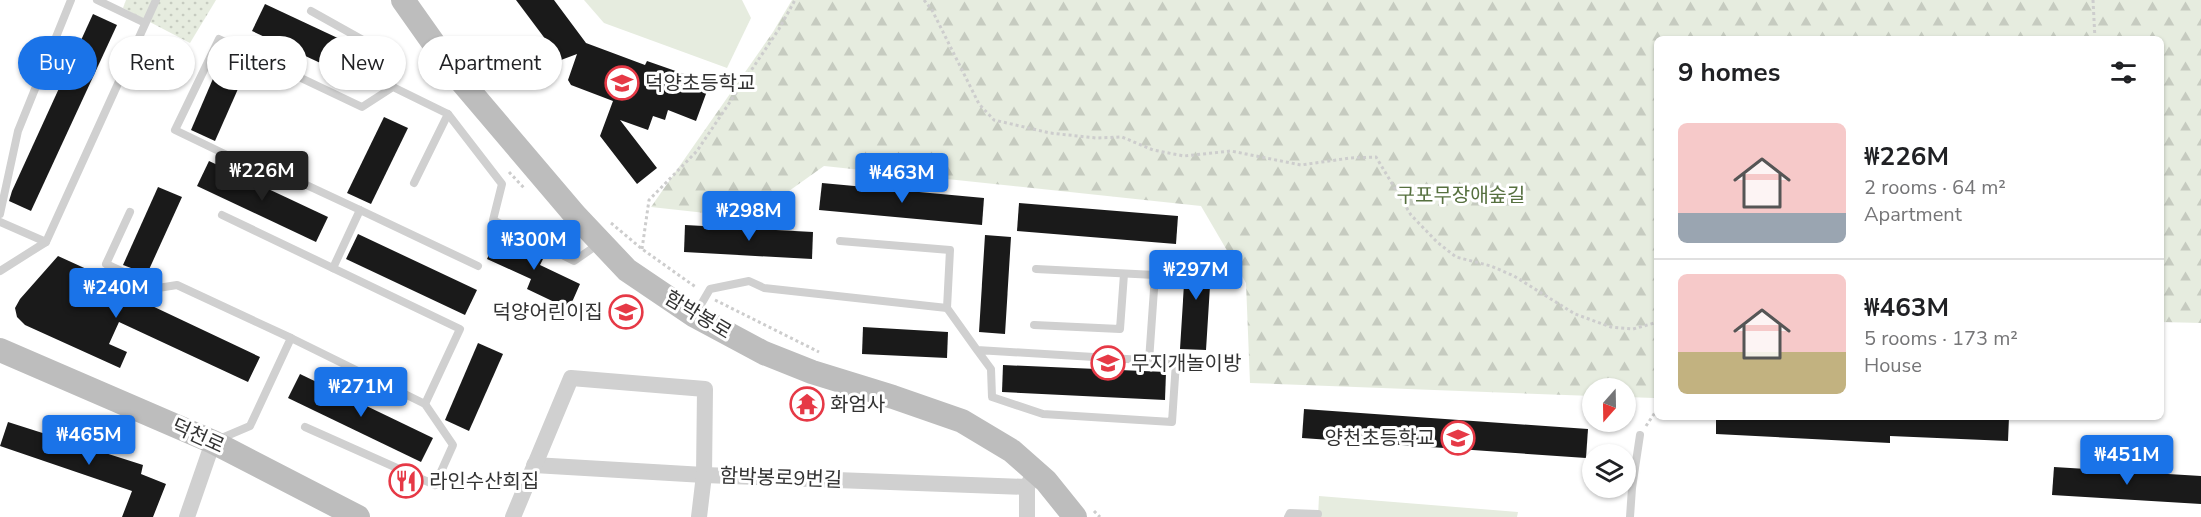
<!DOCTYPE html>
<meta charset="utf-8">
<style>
body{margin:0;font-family:"Nunito Sans","Noto Sans KR",sans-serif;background:#f2f2f2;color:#202124;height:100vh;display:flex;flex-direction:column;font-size:22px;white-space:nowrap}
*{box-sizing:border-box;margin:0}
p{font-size:20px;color:#757577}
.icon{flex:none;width:33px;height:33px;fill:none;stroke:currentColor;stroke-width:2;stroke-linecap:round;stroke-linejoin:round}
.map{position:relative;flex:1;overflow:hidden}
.side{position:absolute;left:1654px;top:36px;width:510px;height:384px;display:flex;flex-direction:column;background:#fff;border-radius:9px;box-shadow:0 2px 4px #0004}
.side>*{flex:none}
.top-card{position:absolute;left:18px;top:36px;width:570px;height:54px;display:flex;gap:12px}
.needle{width:39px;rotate:200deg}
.tools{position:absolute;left:1582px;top:378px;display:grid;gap:12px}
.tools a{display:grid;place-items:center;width:54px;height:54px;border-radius:50%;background:#fff;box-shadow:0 2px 4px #0004;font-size:30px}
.price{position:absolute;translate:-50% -51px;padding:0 14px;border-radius:6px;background:#1a73e8;color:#fff;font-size:20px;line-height:39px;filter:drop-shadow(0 2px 3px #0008)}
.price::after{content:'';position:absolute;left:50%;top:36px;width:18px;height:14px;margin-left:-9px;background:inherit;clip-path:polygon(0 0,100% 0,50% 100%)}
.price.selected{background:#222;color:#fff}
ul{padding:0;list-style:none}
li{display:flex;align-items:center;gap:18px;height:150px;padding:0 24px}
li+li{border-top:2px solid #e0e0e0}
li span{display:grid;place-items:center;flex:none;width:168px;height:120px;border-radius:9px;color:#555}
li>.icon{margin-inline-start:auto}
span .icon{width:72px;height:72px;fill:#fffc;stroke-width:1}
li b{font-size:26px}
h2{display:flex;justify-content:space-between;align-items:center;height:72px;padding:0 24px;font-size:26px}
.pill{padding:0 21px;border-radius:27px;background:#fff;box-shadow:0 2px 4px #0004;font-size:21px;line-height:54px}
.pill.selected{background:#1a73e8;color:#fff}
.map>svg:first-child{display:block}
</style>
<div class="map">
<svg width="2201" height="517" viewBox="0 0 2201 517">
<defs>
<pattern id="forest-firs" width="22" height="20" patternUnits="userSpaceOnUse" patternTransform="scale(1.5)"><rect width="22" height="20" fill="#e6ecdf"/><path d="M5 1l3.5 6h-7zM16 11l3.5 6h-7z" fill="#c6cbc0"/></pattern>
<pattern id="park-dots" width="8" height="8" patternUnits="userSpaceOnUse" patternTransform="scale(1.5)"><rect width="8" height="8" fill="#e6ecdf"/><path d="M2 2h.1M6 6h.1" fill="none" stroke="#c6cbc0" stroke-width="1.8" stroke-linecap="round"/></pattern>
</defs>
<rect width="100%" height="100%" fill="#fff"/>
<g fill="#e6ecdf">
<polygon points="584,0 742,0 751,18 727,68 604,23"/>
<polygon points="1319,496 1518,512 1517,517 1318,517"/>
</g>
<polygon fill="url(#forest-firs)" points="792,0 2201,0 2201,323 2162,322 2162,39 1658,39 1658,395 1654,398 1626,397 1626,388 1593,388 1593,396 1250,383 1246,283 1201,206 824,166 751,218 651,207 773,32"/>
<polygon fill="url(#park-dots)" points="126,0 216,0 190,43 123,8"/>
<g fill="#1a1a1a">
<polygon points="516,0 554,0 586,43 645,65 647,61 710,83 696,121 668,110 665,120 653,116 648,130 620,120 657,168 637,184 600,136 613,101 571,85 568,80 577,54 561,60"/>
<polygon points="265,4 374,55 361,82 252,31"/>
<polygon points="93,14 117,25 31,211 9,201 12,191"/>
<polygon points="224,53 249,64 215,141 191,130"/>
<polygon points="384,117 408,128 371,204 347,193"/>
<polygon points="209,161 328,217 316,242 197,186"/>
<polygon points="822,183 984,198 982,225 819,210"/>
<polygon points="158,187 182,197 147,274 123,265"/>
<polygon points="1019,203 1178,216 1176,244 1017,231"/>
<polygon points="685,225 813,232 812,259 684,252"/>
<polygon points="499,233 545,255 540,265 580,284 569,309 527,289 531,279 487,259"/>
<polygon points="358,234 477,290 465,315 346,259"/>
<polygon points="985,235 1011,237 1005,334 979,332"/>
<polygon points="1186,252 1212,254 1206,350 1180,349"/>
<polygon points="58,256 115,282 117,276 136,285 131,296 260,357 248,382 119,322 109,344 127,352 120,368 25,325 17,317 15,308 20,299"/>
<polygon points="863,327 948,332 947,358 862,354"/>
<polygon points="478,343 503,354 469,431 445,420"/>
<polygon points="1003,365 1166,372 1165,400 1002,392"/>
<polygon points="300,374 433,438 421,462 288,398"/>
<polygon points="1304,409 1588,429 1586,458 1302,438"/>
<polygon points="1716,417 2009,417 2008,441 1890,436 1890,443 1716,434"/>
<polygon points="8,422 143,465 141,474 166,484 153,517 122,517 132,491 0,446"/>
<polygon points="2054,467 2201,476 2201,504 2052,495"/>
</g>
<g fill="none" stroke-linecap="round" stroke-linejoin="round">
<g stroke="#cdcdcd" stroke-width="3" stroke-dasharray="3 3" stroke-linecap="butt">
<polyline points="924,0 932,10 979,104 994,120 1050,133 1096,138 1122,137 1153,150 1184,156 1231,151 1301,165 1350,158 1376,157 1411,215 1437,242 1456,257 1491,266 1514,276 1575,314 1611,327 1633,329 1658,322"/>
<polyline points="2093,0 2095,39"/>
<polyline points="509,172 525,189"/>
<polyline points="611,223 642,249 697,288"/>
<polyline points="642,249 649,200 697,151 779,29 795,0"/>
<polyline points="715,300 819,352"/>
<polyline points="1646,426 1658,408"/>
<polyline points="1094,511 1100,517"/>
</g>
<g stroke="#d0d0d0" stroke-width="8">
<polyline points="97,0 145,23"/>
<polyline points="311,11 379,49 393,87"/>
<polyline points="448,114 502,184 493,220 574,261 600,243"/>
<polyline points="360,210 253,160 231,157 175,130 219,39 362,107 393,87 448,114 414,183"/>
<polyline points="130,212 106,264 158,288 177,285 291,338 250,426 217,440"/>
<polyline points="0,214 18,131 71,0"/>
<polyline points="222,215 460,329 425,404"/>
<polyline points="0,222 46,242"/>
<polyline points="840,241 950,250 947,308"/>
<polyline points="333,268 360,210 478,266"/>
<polyline points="1036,269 1155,275 1149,361"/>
<polyline points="0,271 46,242 156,0"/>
<polyline points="696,313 710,289 749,281 764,288 947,308 977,350 1176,362 1172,422 1043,414 992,397 991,369 977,350"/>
<polyline points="1034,325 1120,329 1124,274"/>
<polyline points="291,338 425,404 453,445 435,485 305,427"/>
<polyline points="1288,517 1290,513 1318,514"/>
<polyline points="1630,517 1632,488 1640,435"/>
</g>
<g stroke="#d0d0d0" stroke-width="16">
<polyline points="534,465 704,475 1027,487"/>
<polyline points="187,517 213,442"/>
<polyline points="513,517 571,378 705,389 704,475 699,517"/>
<polyline points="1027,517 1027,487 1032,477"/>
</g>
<g stroke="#bdbdbd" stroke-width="24">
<polyline points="403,0 456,75 575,215 627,270 695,316 764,353 812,372 893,397 962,421 1012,451 1046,481 1075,517"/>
<polyline points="0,350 213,442 358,517"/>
</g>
</g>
<defs>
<g id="school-ring" transform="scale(1.725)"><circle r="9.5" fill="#fff" stroke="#e63946" stroke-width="1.5"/><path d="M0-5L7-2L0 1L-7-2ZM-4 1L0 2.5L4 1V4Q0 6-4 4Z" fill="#e63946"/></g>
<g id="temple-ring" transform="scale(1.725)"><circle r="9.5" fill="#fff" stroke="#e63946" stroke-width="1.5"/><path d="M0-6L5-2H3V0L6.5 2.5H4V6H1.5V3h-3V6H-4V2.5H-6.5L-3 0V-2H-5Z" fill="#e63946"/></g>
<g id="restaurant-ring" transform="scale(1.725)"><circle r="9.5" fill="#fff" stroke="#e63946" stroke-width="1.5"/><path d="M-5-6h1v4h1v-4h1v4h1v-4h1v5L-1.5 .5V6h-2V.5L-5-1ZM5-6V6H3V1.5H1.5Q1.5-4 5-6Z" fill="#e63946"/></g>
</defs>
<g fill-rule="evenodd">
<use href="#school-ring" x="622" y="83"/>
<use href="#school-ring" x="626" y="312"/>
<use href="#school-ring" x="1108" y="363"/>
<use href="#temple-ring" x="807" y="404"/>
<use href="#school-ring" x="1458" y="438"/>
<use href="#restaurant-ring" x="406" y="481"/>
</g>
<g text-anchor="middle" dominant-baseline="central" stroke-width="6" stroke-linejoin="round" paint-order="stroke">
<g font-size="20" fill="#333" stroke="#fff" text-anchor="start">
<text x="645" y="83">덕양초등학교</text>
<text x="603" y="312" text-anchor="end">덕양어린이집</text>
<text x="1131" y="363">무지개놀이방</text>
<text x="830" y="404">화엄사</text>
<text x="1435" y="438" text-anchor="end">양천초등학교</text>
<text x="429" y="481">라인수산회집</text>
</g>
<g font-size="20" fill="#56703f" stroke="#fff">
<text x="1461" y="195">구포무장애숲길</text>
</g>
<g font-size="20" fill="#333" stroke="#fff">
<text transform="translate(698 315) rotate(31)">함박봉로</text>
<text transform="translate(198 436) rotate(24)">덕천로</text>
<text transform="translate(781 478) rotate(2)">함박봉로9번길</text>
</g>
</g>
</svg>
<div class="tools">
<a><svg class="needle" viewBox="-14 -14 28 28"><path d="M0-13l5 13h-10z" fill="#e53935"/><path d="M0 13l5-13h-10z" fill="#757577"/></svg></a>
<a><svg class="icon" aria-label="layers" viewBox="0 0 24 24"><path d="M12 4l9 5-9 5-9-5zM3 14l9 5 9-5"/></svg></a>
</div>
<b class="price selected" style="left:262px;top:202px">₩226M</b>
<b class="price" style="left:902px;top:204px">₩463M</b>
<b class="price" style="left:749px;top:242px">₩298M</b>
<b class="price" style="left:534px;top:271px">₩300M</b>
<b class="price" style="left:1196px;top:301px">₩297M</b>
<b class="price" style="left:116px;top:319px">₩240M</b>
<b class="price" style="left:361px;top:418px">₩271M</b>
<b class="price" style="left:89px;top:466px">₩465M</b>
<b class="price" style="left:2127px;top:486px">₩451M</b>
<div class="top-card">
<a class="pill selected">Buy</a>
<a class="pill">Rent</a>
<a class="pill">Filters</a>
<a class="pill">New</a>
<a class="pill">Apartment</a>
</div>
<section class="side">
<h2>9 homes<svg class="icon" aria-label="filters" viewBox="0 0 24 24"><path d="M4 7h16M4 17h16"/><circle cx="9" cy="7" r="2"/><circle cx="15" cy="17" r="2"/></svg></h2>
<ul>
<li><span style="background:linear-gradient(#f6c9c9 75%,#9aa5b1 0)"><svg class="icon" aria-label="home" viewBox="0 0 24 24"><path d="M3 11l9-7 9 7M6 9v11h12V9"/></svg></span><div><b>₩226M</b><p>2 rooms · 64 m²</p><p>Apartment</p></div></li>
<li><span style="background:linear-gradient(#f6c9c9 65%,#c2b280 0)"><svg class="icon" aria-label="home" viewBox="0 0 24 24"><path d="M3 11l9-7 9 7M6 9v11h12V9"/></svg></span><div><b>₩463M</b><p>5 rooms · 173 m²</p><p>House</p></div></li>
</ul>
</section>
</div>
